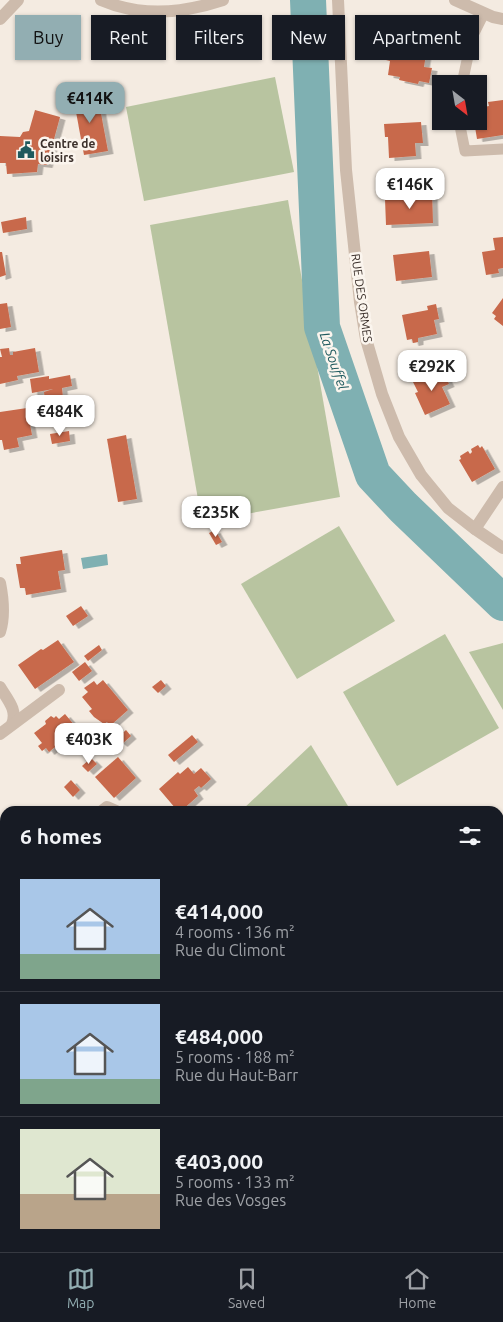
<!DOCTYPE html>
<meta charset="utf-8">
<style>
body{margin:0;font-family:Ubuntu,sans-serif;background:#242831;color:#f1f3f6;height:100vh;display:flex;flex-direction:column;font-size:19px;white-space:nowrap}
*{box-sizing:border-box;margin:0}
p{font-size:16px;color:#9ea1a6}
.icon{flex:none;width:28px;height:28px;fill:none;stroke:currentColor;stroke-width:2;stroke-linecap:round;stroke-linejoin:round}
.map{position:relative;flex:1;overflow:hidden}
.side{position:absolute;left:0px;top:806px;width:504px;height:446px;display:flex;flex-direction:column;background:#171b24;border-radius:15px 15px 0 0;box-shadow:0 1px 4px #0004}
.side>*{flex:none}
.guide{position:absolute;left:15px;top:15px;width:474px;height:45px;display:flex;gap:10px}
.needle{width:32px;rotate:149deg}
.tools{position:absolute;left:432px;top:75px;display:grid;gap:10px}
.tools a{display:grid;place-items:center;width:55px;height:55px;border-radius:0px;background:#171b24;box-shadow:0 1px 4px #0004;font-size:25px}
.price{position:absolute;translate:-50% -42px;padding:0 11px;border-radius:10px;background:#fff;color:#222;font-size:16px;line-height:32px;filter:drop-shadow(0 1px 2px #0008)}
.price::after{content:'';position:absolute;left:50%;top:30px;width:15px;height:11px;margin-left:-8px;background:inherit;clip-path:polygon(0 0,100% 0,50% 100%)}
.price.active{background:#92aeb2;color:#111}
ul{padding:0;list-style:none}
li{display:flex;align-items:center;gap:15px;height:125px;padding:0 20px}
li+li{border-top:1px solid #363941}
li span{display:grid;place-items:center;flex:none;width:140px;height:100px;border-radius:0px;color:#555}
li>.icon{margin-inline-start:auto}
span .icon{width:60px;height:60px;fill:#fffc;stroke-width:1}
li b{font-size:21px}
h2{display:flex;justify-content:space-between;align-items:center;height:60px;padding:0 20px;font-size:21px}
.chip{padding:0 18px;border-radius:0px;background:#171b24;box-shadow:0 1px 4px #0004;font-size:18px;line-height:45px}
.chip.active{background:#92aeb2;color:#111}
.tabs{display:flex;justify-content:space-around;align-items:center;height:70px;border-top:1px solid #363941;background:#171b24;font-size:14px;color:#9ea1a6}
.tabs a{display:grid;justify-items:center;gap:2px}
.tabs .active{color:#92aeb2}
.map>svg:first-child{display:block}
</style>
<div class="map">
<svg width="503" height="1252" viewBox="0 0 503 1252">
<defs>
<filter id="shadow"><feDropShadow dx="5.5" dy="3" stdDeviation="0" flood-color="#0004"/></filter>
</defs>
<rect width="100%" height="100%" fill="#f4ebe1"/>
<g fill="#b8c4a0">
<polygon points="275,77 294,172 144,201 126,107"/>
<polygon points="288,200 340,497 202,522 150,225"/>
<polygon points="339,526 395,621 297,679 241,584"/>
<polygon points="445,634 499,728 397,786 343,692"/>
<polygon points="503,643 503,710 469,652"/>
<polygon points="311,745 351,811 241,811"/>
<polygon points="5,1035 5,1248 150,1248 146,1252 0,1252 0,1039"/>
<polygon points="225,1248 311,1248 307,1252 221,1252"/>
</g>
<polygon fill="#7fb0b2" points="107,554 108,565 83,569 81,558"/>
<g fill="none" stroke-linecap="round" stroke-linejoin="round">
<polyline stroke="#7fb0b2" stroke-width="36" points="308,0 322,327 373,475 403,507 503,603"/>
</g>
<g fill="#c8694b" filter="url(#shadow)">
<polygon points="407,39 414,40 413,45 427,48 424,67 432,68 429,83 419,81 418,84 399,80 400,77 388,75 390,61 386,60 387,52"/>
<polygon points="97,92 108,151 84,155 73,96"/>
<polygon points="503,100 503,135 477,139 474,121 479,121 479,108 489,106 488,102"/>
<polygon points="35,110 60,117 47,165 38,164 37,172 7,174 6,163 0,163 0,136 20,137 23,132 29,131"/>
<polygon points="421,122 423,143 415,143 416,156 389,158 388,137 385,137 384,124"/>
<polygon points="420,190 432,190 433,223 386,225 385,199 420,197"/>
<polygon points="26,217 27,229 3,233 1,222"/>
<polygon points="503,237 503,268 498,269 499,273 486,275 482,252 495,250 493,238"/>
<polygon points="429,251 432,277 396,281 393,255"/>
<polygon points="0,252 2,252 6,275 0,277"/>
<polygon points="503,298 503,326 494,319 496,316 492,313"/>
<polygon points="7,303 11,327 0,329 0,304"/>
<polygon points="436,304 439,319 434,320 437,334 418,338 418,342 413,343 412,339 407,340 402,315 428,310 427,306"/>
<polygon points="9,348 10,355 13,355 13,352 35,348 39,372 17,376 18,380 0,384 0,357 2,357 0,349"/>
<polygon points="442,369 449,384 442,387 450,404 425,415 415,393 418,392 413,382"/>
<polygon points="70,375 72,386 62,388 63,398 45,401 44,392 53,389 32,393 30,379 49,376 49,379"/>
<polygon points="27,408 32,435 17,438 19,447 4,450 2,440 0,440 0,412"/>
<polygon points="69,431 70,441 52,444 50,434"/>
<polygon points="126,435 137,499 118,502 107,439"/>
<polygon points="478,445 480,448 482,446 495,469 472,482 459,460 461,459 460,456 468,451 470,454 472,452 471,449"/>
<polygon points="215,530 222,542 216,545 209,533"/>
<polygon points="62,550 65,570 58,571 61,589 26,595 25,588 20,588 16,564 21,564 20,557"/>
<polygon points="81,606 88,616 73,626 66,616"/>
<polygon points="58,640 74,662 35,689 18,665 41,649 43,650"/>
<polygon points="99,645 102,650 88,661 84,656"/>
<polygon points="85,662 92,671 79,681 72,672"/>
<polygon points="103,680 128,710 110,726 107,722 104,724 94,717 89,711 92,709 82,697 88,692 84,688 94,681 97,685"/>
<polygon points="161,680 166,686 158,693 152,687"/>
<polygon points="65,714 76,727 69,733 71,735 68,737 71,741 64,746 61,742 49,752 46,748 42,751 38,746 42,743 34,733 46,724 45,721 51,716 54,718 56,716 59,719"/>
<polygon points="126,730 131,736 122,744 116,739"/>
<polygon points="192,735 198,742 174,762 168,755"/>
<polygon points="118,757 136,778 114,798 95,777"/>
<polygon points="91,758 97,764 88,772 82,766"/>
<polygon points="188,767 194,774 201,768 211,779 201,788 199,786 194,790 198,796 181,811 178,807 176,809 159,789 178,772 180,774"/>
<polygon points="71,780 80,790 73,797 64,787"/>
<polygon points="0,854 5,860 5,879 0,883"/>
<polygon points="5,903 5,935 0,930 0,907"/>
</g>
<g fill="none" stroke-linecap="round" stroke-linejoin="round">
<g stroke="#cdbbac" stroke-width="11">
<polyline points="462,84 472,37 484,13"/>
<polyline points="459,121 465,151 503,149"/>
</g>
<g stroke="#cdbbac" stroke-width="12">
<path d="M101,0C140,17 184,13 223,0"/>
<polyline points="338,0 346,170 360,302 366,339 382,394 399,437 421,475 448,508 475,529 503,548"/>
<polyline points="455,0 493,17 503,19"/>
<polyline points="0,19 18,0"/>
<polyline points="475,529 503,487"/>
<path d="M0,583C3,598 5,616 0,632"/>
<path d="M0,687C7,699 18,710 12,724"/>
<polyline points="0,734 59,690"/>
<polyline points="102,811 107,807 116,811"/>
<polyline points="0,897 5,893"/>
</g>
</g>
<defs>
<g id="civic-bare" transform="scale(1.35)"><path d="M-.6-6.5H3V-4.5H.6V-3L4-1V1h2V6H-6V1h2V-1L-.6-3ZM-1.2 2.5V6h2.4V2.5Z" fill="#1f5a5e" stroke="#fbf5ee" stroke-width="2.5" paint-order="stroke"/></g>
</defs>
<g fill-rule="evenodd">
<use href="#civic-bare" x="26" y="150"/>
</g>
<g text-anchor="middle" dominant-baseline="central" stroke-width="5" stroke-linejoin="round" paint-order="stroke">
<g font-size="12" font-weight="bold" fill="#3b302b" stroke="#fbf5ee" text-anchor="start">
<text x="40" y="143">Centre de<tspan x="40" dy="14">loisirs</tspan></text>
</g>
<g font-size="12" fill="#3b302b" stroke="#fbf5ee">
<text transform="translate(362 298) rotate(82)">RUE DES ORMES</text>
</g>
<g font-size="14" font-style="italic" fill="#1f5a5e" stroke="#fbf5ee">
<text transform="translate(334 361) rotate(71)">La Souffel</text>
</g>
</g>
</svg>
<div class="tools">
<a><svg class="needle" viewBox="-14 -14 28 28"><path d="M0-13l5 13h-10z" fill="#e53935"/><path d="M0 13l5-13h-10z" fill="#9ea1a6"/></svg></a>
</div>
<b class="price active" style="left:90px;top:124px">€414K</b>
<b class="price" style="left:410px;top:210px">€146K</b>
<b class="price" style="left:432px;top:392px">€292K</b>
<b class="price" style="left:60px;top:437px">€484K</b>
<b class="price" style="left:216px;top:538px">€235K</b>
<b class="price" style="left:89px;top:765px">€403K</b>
<div class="guide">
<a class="chip active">Buy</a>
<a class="chip">Rent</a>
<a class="chip">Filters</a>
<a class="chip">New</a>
<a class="chip">Apartment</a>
</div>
<section class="side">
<h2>6 homes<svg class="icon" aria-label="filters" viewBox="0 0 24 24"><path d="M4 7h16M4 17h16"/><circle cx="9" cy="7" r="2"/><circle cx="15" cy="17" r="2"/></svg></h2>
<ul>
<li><span style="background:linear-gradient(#a9c7e8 75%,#7fa58c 0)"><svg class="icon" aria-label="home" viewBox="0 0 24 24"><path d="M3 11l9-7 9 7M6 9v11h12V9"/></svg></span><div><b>€414,000</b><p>4 rooms · 136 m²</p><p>Rue du Climont</p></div></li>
<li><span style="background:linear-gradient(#a9c7e8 75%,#7fa58c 0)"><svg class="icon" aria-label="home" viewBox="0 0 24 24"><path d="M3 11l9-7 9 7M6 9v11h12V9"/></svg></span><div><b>€484,000</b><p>5 rooms · 188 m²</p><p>Rue du Haut-Barr</p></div></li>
<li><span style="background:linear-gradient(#dfe7d0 65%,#b9a48a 0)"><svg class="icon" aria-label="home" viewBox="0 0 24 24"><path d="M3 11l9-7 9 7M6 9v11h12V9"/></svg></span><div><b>€403,000</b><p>5 rooms · 133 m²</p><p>Rue des Vosges</p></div></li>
</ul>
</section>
</div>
<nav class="tabs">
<a class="active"><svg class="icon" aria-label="map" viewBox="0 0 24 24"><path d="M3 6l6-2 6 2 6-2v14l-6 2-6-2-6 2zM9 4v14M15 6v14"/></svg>Map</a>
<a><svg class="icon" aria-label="saved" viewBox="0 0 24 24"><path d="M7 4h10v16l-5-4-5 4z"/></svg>Saved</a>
<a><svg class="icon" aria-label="home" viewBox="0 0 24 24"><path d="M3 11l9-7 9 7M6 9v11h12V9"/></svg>Home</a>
</nav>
